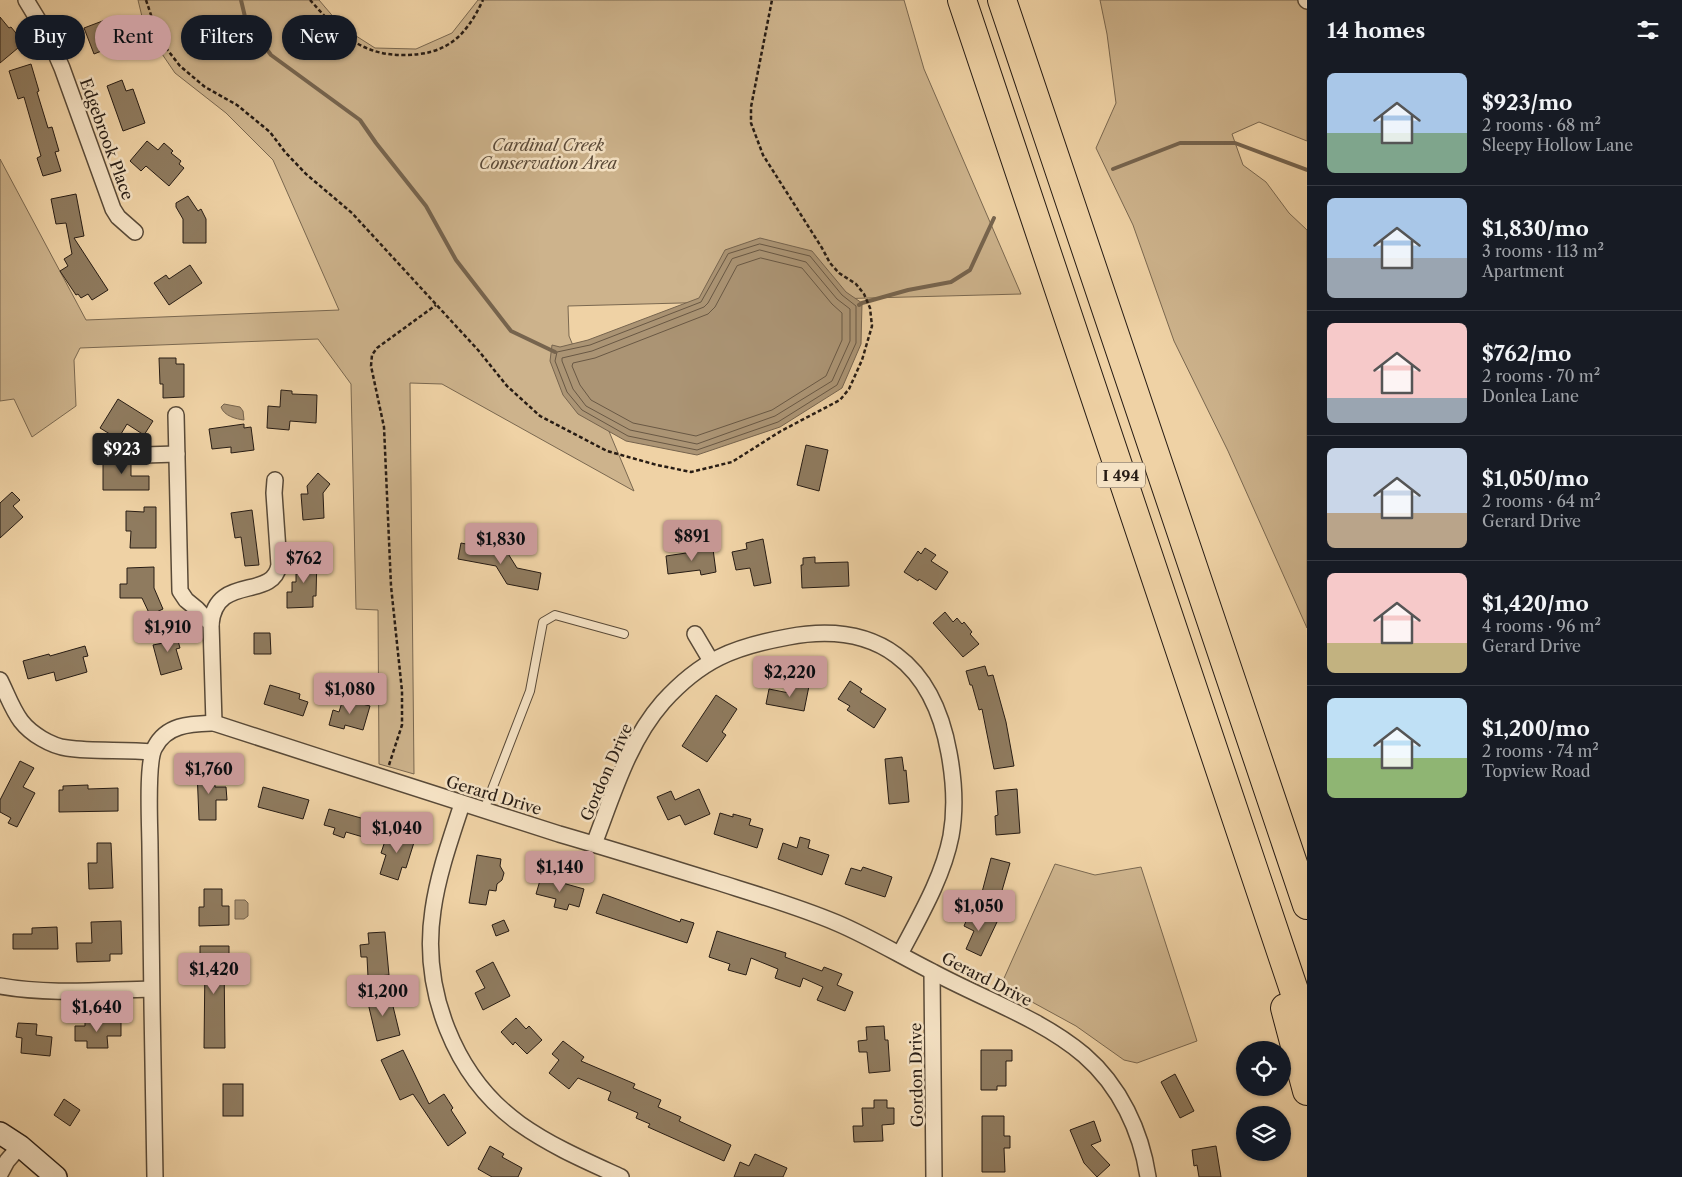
<!DOCTYPE html>
<meta charset="utf-8">
<style>
body{margin:0;font-family:"Libre Caslon Text",serif;background:#20242c;color:#f1f3f6;height:100vh;display:flex;flex-direction:column;font-size:19px;white-space:nowrap}
*{box-sizing:border-box;margin:0}
p{font-size:16px;color:#9ea1a6}
.icon{flex:none;width:28px;height:28px;fill:none;stroke:currentColor;stroke-width:2;stroke-linecap:round;stroke-linejoin:round}
.map{position:relative;flex:1;overflow:hidden}
.side{display:flex;flex-direction:column;background:#171b24;width:375px}
.side>*{flex:none}
.hud{position:absolute;left:15px;top:15px;width:475px;height:45px;display:flex;gap:10px}
.fabs{position:absolute;left:1236px;top:1041px;display:grid;gap:10px}
.fabs a{display:grid;place-items:center;width:55px;height:55px;border-radius:50%;background:#171b24;box-shadow:0 1px 4px #0004;font-size:25px}
.price{position:absolute;translate:-50% -42px;padding:0 11px;border-radius:5px;background:#c59692;color:#111;font-size:16px;line-height:32px;filter:drop-shadow(0 1px 2px #0008)}
.price::after{content:'';position:absolute;left:50%;top:30px;width:15px;height:11px;margin-left:-8px;background:inherit;clip-path:polygon(0 0,100% 0,50% 100%)}
.price.current{background:#222;color:#fff}
ul{padding:0;list-style:none}
li{display:flex;align-items:center;gap:15px;height:125px;padding:0 20px}
li+li{border-top:1px solid #363941}
li span{display:grid;place-items:center;flex:none;width:140px;height:100px;border-radius:8px;color:#555}
li>.icon{margin-inline-start:auto}
span .icon{width:60px;height:60px;fill:#fffc;stroke-width:1}
li b{font-size:21px}
h2{display:flex;justify-content:space-between;align-items:center;height:60px;padding:0 20px;font-size:21px}
.chip{padding:0 18px;border-radius:22px;background:#171b24;box-shadow:0 1px 4px #0004;font-size:18px;line-height:45px}
.chip.current{background:#c59692;color:#111}
main{display:flex;flex:1;min-height:0}
.map>svg:first-child{display:block}
</style>
<main>
<div class="map">
<svg width="1307" height="1177" viewBox="0 0 1307 1177">
<rect width="100%" height="100%" fill="#efd2a5"/>
<filter id="stains"><feTurbulence type="fractalNoise" baseFrequency=".004" numOctaves="4"/><feColorMatrix values="0 0 0 0 .2 0 0 0 0 .09 0 0 0 0 .02 0 0 0 .5 -.17"/></filter>
<radialGradient id="worn" r=".72"><stop offset=".6" stop-color="#630" stop-opacity="0"/><stop offset="1" stop-color="#630" stop-opacity=".3"/></radialGradient>
<g fill="#cdb38c" stroke="#7a6850">
<polygon points="138,0 319,0 342,27 375,48 416,49 452,33 478,0 904,0 924,69 1021,294 568,306 569,336 634,491 442,384 410,383 414,774 379,764 378,610 356,609 351,384 318,339 80,348 74,360 76,406 32,437 14,399 0,401 0,159 86,320 339,310 273,160 226,113 175,73 145,29"/>
<polygon points="1100,0 1307,0 1307,141 1259,122 1232,134 1243,165 1266,182 1289,213 1307,230 1307,628 1228,451 1174,341 1133,225 1096,148 1116,103 1107,34"/>
<polygon points="1055,864 1095,875 1141,867 1197,1041 1137,1063 1124,1060 1076,1026 1001,985"/>
</g>
<g fill="#ab9474" stroke="#76644e">
<polygon points="760,238 812,251 846,292 862,303 861,344 842,388 780,427 697,455 626,441 578,414 563,395 550,361 552,345 560,347 588,340 699,298 725,250"/>
<path d="M224,404L240,407L243,411L244,420C236,419 224,416 221,407Z"/>
<polygon points="235,900 245,900 248,903 248,916 244,919 235,919"/>
</g>
<g fill="none" stroke-linecap="round" stroke-linejoin="round">
<g stroke="#695844" stroke-width="1">
<polygon points="760,244 810,256 842,295 856,306 856,343 837,385 778,422 697,450 628,436 582,410 567,392 555,361 557,352 590,345 701,302 728,254"/>
<polygon points="760,250 806,262 837,299 850,309 850,341 832,381 775,416 697,444 630,430 586,406 573,389 562,361 562,358 592,351 704,307 708,303 732,259"/>
<polygon points="761,258 802,268 832,304 842,313 842,340 826,376 772,410 696,436 633,423 591,400 580,385 572,366 573,363 595,358 708,314 715,307 737,266"/>
</g>
<g stroke="#76644e" stroke-width="4">
<polyline points="241,0 246,21 271,55 360,120 376,143 426,206 456,260 511,331 555,352"/>
<polyline points="1113,169 1180,143 1235,143 1307,170"/>
<polyline points="859,305 862,303 908,290 951,282 970,270 994,218"/>
</g>
</g>
<g fill="#8f7b5f" stroke="#271c14">
<polygon points="0,17 9,28 11,27 24,43 0,63"/>
<polygon points="113,17 126,49 111,55 109,48 94,54 84,28"/>
<polygon points="31,64 39,91 37,92 48,128 52,127 59,151 55,152 61,171 43,176 37,158 41,156 24,97 18,99 9,71"/>
<polygon points="122,80 126,91 133,89 145,123 123,131 107,86"/>
<polygon points="147,141 158,150 164,143 173,151 171,153 181,161 179,164 184,168 169,186 146,166 141,171 130,161"/>
<polygon points="76,194 84,236 74,238 108,290 92,300 88,294 81,298 78,294 76,295 60,271 68,266 64,259 72,254 66,223 56,224 51,199"/>
<polygon points="188,196 198,211 201,209 206,219 206,243 183,243 183,219 176,207 176,203"/>
<polygon points="190,265 202,283 169,305 154,283 166,275 169,279"/>
<polygon points="159,358 176,358 176,364 184,364 184,397 163,398 163,384 160,384"/>
<polygon points="281,390 292,391 292,394 317,395 316,423 290,421 289,430 267,428 268,406 280,407"/>
<polygon points="118,399 153,421 144,435 127,424 118,439 100,428"/>
<polygon points="244,424 244,428 251,427 254,450 231,453 231,447 212,449 209,429"/>
<polygon points="806,445 828,450 819,491 797,485"/>
<polygon points="103,456 131,456 131,476 149,476 149,490 103,490"/>
<polygon points="318,473 330,484 323,493 324,518 303,520 301,494 308,494 307,486"/>
<polygon points="12,492 20,500 13,506 23,517 0,538 0,503"/>
<polygon points="144,507 156,507 156,548 130,548 131,531 126,531 126,511 144,512"/>
<polygon points="252,510 259,565 245,566 241,537 235,538 231,513"/>
<polygon points="763,539 771,583 754,586 750,568 736,570 732,552 747,549 746,543"/>
<polygon points="461,543 507,552 517,568 541,573 538,590 507,584 496,566 458,559"/>
<polygon points="925,548 936,555 931,561 948,572 936,590 919,579 918,581 904,572 918,551 921,554"/>
<polygon points="713,549 716,572 701,575 700,570 668,574 666,556"/>
<polygon points="300,556 317,556 316,596 313,596 313,607 287,608 287,592 292,592 292,582 296,582 296,574 300,574"/>
<polygon points="815,557 815,563 848,562 849,586 802,588 801,565 803,565 803,558"/>
<polygon points="154,567 154,588 163,609 150,615 142,598 120,598 120,584 127,584 127,568"/>
<polygon points="945,612 953,622 957,618 962,624 964,622 972,632 970,634 979,644 963,657 933,623"/>
<polygon points="175,630 180,648 176,649 182,669 161,675 153,645 163,643 161,634"/>
<polygon points="254,633 270,633 271,654 254,654"/>
<polygon points="85,646 88,656 83,657 87,672 56,681 54,672 28,679 23,661 49,654 50,656"/>
<polygon points="985,666 988,676 993,675 1006,722 1014,766 994,769 982,709 979,710 972,685 970,685 966,671"/>
<polygon points="850,681 862,689 860,692 886,709 874,728 847,710 850,706 838,699"/>
<polygon points="791,683 809,686 804,711 766,704 769,689 789,693"/>
<polygon points="270,685 300,694 299,699 308,702 303,716 264,704"/>
<polygon points="716,695 737,709 722,732 726,735 707,762 682,746"/>
<polygon points="343,699 370,706 363,730 345,725 344,729 329,725 333,710 339,712"/>
<polygon points="902,757 904,771 906,770 909,802 889,804 885,759"/>
<polygon points="20,761 34,768 23,787 35,793 17,827 8,823 11,818 0,812 0,800"/>
<polygon points="197,770 214,770 215,787 226,787 227,800 216,800 216,820 199,820"/>
<polygon points="88,785 88,789 118,788 118,811 59,812 59,790 63,790 63,786"/>
<polygon points="263,787 309,800 303,819 258,807"/>
<polygon points="699,789 710,814 685,825 680,815 668,820 657,797 671,791 675,800"/>
<polygon points="1017,789 1020,833 996,835 995,816 998,815 996,791"/>
<polygon points="329,809 368,820 363,837 346,832 344,838 333,834 335,828 324,825"/>
<polygon points="720,813 733,817 733,814 751,819 749,825 763,829 757,848 714,834"/>
<polygon points="388,832 401,836 402,832 416,836 406,868 402,867 398,880 380,874 386,855 381,853"/>
<polygon points="800,837 810,840 808,848 829,855 822,875 778,859 783,843 797,848"/>
<polygon points="97,843 111,843 113,888 89,889 88,863 97,863"/>
<polygon points="477,855 501,859 500,866 504,873 502,880 497,884 496,891 489,890 486,905 469,903"/>
<polygon points="991,858 1010,863 999,901 981,896"/>
<polygon points="863,867 892,877 885,897 845,884 851,868 861,871"/>
<polygon points="541,877 584,889 579,907 569,904 567,910 554,907 556,899 536,894"/>
<polygon points="204,889 222,889 222,906 229,906 229,925 199,926 199,907 204,907"/>
<polygon points="603,894 680,922 681,919 694,923 687,943 596,913"/>
<polygon points="970,912 974,912 997,922 981,956 966,949 974,931 964,926"/>
<polygon points="504,920 509,931 496,936 492,925"/>
<polygon points="121,921 122,954 110,954 110,961 77,962 76,943 92,943 91,922"/>
<polygon points="57,927 58,949 13,949 13,934 32,934 32,928"/>
<polygon points="717,931 786,953 785,957 822,971 824,967 842,974 837,985 853,992 845,1011 817,1000 823,987 803,978 800,987 775,978 778,969 751,958 746,975 728,970 730,964 709,957"/>
<polygon points="385,932 389,975 368,977 367,957 361,957 360,945 369,944 368,933"/>
<polygon points="200,946 229,946 229,958 224,958 225,1048 204,1048 205,962 200,962"/>
<polygon points="493,962 510,996 483,1010 475,993 485,988 476,971"/>
<polygon points="390,994 400,1035 377,1041 367,999"/>
<polygon points="516,1018 526,1029 529,1026 542,1040 527,1054 515,1042 513,1045 501,1032"/>
<polygon points="85,1022 121,1022 121,1036 107,1036 108,1048 87,1048 87,1041 75,1041 75,1026 85,1026"/>
<polygon points="18,1023 37,1024 36,1035 52,1037 50,1056 21,1053 22,1038 16,1037"/>
<polygon points="884,1026 885,1040 888,1040 890,1071 869,1073 867,1052 859,1052 858,1041 867,1040 866,1027"/>
<polygon points="563,1041 584,1057 581,1061 635,1084 633,1088 661,1100 658,1107 681,1117 679,1121 731,1145 724,1161 648,1127 650,1124 636,1118 638,1113 608,1100 611,1092 578,1078 569,1089 549,1073 559,1060 552,1054"/>
<polygon points="403,1050 429,1104 444,1094 453,1108 451,1110 466,1133 448,1146 413,1094 400,1100 381,1060"/>
<polygon points="981,1050 1012,1050 1012,1061 1006,1061 1006,1086 997,1086 997,1090 981,1090"/>
<polygon points="1175,1074 1194,1111 1180,1118 1161,1082"/>
<rect x="223" y="1084" width="20" height="32"/>
<polygon points="64,1099 80,1110 70,1126 54,1115"/>
<polygon points="874,1100 887,1100 887,1108 894,1108 894,1124 882,1125 883,1141 854,1142 853,1126 863,1126 862,1108 874,1108"/>
<polygon points="982,1116 1004,1116 1004,1136 1010,1136 1010,1148 1004,1148 1005,1172 982,1172"/>
<polygon points="1094,1121 1101,1141 1091,1145 1110,1165 1097,1177 1084,1163 1070,1130"/>
<polygon points="490,1146 504,1154 502,1157 522,1168 518,1177 492,1177 478,1169"/>
<polygon points="1216,1146 1221,1177 1199,1177 1197,1165 1194,1166 1192,1150"/>
<polygon points="755,1154 787,1168 783,1177 734,1177 740,1162 749,1166"/>
</g>
<g fill="none" stroke-linecap="round" stroke-linejoin="round">
<g stroke="#594a38" stroke-width="10">
<polyline id="lane" points="484,810 530,691 543,622 555,615 624,634"/>
</g>
<g stroke="#594a38" stroke-width="18">
<g id="street">
<polyline points="26,0 49,38 62,68 113,209 118,217 135,232"/>
<polyline points="1306,0 1307,1"/>
<polyline points="176,415 180,591 186,600 197,609 211,624 214,723"/>
<polyline points="144,455 177,454"/>
<path d="M211,624C216,573 273,601 279,565L274,493L275,480"/>
<polyline points="695,634 711,661"/>
<path d="M0,680C7,694 12,709 21,721C31,734 51,746 67,748C95,752 124,749 152,752"/>
<path d="M462,804C451,838 438,874 433,910C421,989 454,1077 520,1124C551,1146 586,1161 621,1177"/>
<path d="M594,844C613,795 628,742 663,702C701,660 733,647 788,637C878,620 933,664 949,753C954,780 956,808 951,836C943,877 920,916 900,954"/>
<polyline points="932,972 934,1177"/>
<path d="M0,986C50,995 101,990 151,989"/>
<polyline points="0,1174 7,1161 20,1146"/>
<path d="M155,1177C153,1067 151,958 150,848C150,828 146,761 155,747C167,724 191,724 214,723C329,760 444,798 559,834C611,849 662,865 714,881C755,894 797,906 837,923C870,937 901,956 933,972C983,999 1040,1018 1084,1055C1120,1086 1141,1131 1148,1177"/>
</g>
</g>
<g stroke="#271c14" stroke-width="24">
<polyline id="secondary" points="0,1133 20,1146 56,1177"/>
</g>
<g stroke="#271c14" stroke-width="30">
<g id="highway">
<polyline points="962,0 1307,1029"/>
<polyline points="1002,0 1307,905"/>
<polyline points="1285,1008 1307,1091"/>
</g>
</g>
<g stroke="#271c14" stroke-width="2.5" stroke-dasharray="4 2.5" stroke-linecap="butt">
<polyline points="146,0 159,39 180,66 205,87 237,105 270,132 285,152 306,174 352,213 478,350 507,386 540,416 607,451 657,465 691,472 732,462 781,431 840,400 849,389 862,360 872,326 870,308 864,294 856,284 839,273 830,263 822,248 763,155 751,123 751,107 772,0"/>
<path d="M310,0C322,13 334,28 349,38C365,50 383,55 403,55C446,55 465,38 483,0"/>
<polyline points="389,765 402,725 402,691 391,586 384,427 371,366 372,355 377,348 436,305"/>
</g>
<use href="#lane" stroke="#f5e2c4" stroke-width="8"/>
<use href="#street" stroke="#f5e2c4" stroke-width="15"/>
<use href="#secondary" stroke="#f5e2c4" stroke-width="21"/>
<use href="#highway" stroke="#efd2a5" stroke-width="28"/>
</g>
<g text-anchor="middle" dominant-baseline="central" stroke-width="5" stroke-linejoin="round" paint-order="stroke">
<rect fill="#f5e2c4" stroke="#655749" stroke-width="1" x="1097" y="462.5" width="48" height="25" rx="4"/>
<g font-size="15" font-weight="bold" fill="#271c14">
<text x="1121" y="475">I 494</text>
</g>
<g font-size="16" fill="#271c14" stroke="#f5e2c4">
<text transform="translate(107 139) rotate(70)">Edgebrook Place</text>
<text transform="translate(606 772) rotate(-66)">Gordon Drive</text>
<text transform="translate(494 795) rotate(17)">Gerard Drive</text>
<text transform="translate(987 979) rotate(27)">Gerard Drive</text>
<text transform="translate(916 1075) rotate(-91)">Gordon Drive</text>
</g>
<g font-size="16" font-style="italic" fill="#594938" stroke="#f5e2c4">
<text x="548" y="145">Cardinal Creek<tspan x="548" dy="18">Conservation Area</tspan></text>
</g>
</g>
<rect width="100%" height="100%" filter="url(#stains)"/>
<rect width="100%" height="100%" fill="url(#worn)"/>
</svg>
<div class="fabs">
<a><svg class="icon" aria-label="locate" viewBox="0 0 24 24"><circle cx="12" cy="12" r="6"/><path d="M12 2v4M12 18v4M2 12h4M18 12h4"/></svg></a>
<a><svg class="icon" aria-label="layers" viewBox="0 0 24 24"><path d="M12 4l9 5-9 5-9-5zM3 14l9 5 9-5"/></svg></a>
</div>
<b class="price current" style="left:122px;top:475px">$923</b>
<b class="price" style="left:692px;top:562px">$891</b>
<b class="price" style="left:501px;top:565px">$1,830</b>
<b class="price" style="left:304px;top:584px">$762</b>
<b class="price" style="left:168px;top:653px">$1,910</b>
<b class="price" style="left:790px;top:698px">$2,220</b>
<b class="price" style="left:350px;top:715px">$1,080</b>
<b class="price" style="left:209px;top:795px">$1,760</b>
<b class="price" style="left:397px;top:854px">$1,040</b>
<b class="price" style="left:560px;top:893px">$1,140</b>
<b class="price" style="left:979px;top:932px">$1,050</b>
<b class="price" style="left:214px;top:995px">$1,420</b>
<b class="price" style="left:383px;top:1017px">$1,200</b>
<b class="price" style="left:97px;top:1033px">$1,640</b>
<div class="hud">
<a class="chip">Buy</a>
<a class="chip current">Rent</a>
<a class="chip">Filters</a>
<a class="chip">New</a>
</div>
</div>
<section class="side">
<h2>14 homes<svg class="icon" aria-label="filters" viewBox="0 0 24 24"><path d="M4 7h16M4 17h16"/><circle cx="9" cy="7" r="2"/><circle cx="15" cy="17" r="2"/></svg></h2>
<ul>
<li><span style="background:linear-gradient(#a9c7e8 60%,#7fa58c 0)"><svg class="icon" aria-label="home" viewBox="0 0 24 24"><path d="M3 11l9-7 9 7M6 9v11h12V9"/></svg></span><div><b>$923/mo</b><p>2 rooms · 68 m²</p><p>Sleepy Hollow Lane</p></div></li>
<li><span style="background:linear-gradient(#a9c7e8 60%,#9aa5b1 0)"><svg class="icon" aria-label="home" viewBox="0 0 24 24"><path d="M3 11l9-7 9 7M6 9v11h12V9"/></svg></span><div><b>$1,830/mo</b><p>3 rooms · 113 m²</p><p>Apartment</p></div></li>
<li><span style="background:linear-gradient(#f6c9c9 75%,#9aa5b1 0)"><svg class="icon" aria-label="home" viewBox="0 0 24 24"><path d="M3 11l9-7 9 7M6 9v11h12V9"/></svg></span><div><b>$762/mo</b><p>2 rooms · 70 m²</p><p>Donlea Lane</p></div></li>
<li><span style="background:linear-gradient(#c9d6e8 65%,#b9a48a 0)"><svg class="icon" aria-label="home" viewBox="0 0 24 24"><path d="M3 11l9-7 9 7M6 9v11h12V9"/></svg></span><div><b>$1,050/mo</b><p>2 rooms · 64 m²</p><p>Gerard Drive</p></div></li>
<li><span style="background:linear-gradient(#f6c9c9 70%,#c2b280 0)"><svg class="icon" aria-label="home" viewBox="0 0 24 24"><path d="M3 11l9-7 9 7M6 9v11h12V9"/></svg></span><div><b>$1,420/mo</b><p>4 rooms · 96 m²</p><p>Gerard Drive</p></div></li>
<li><span style="background:linear-gradient(#bfe0f5 60%,#8fb573 0)"><svg class="icon" aria-label="home" viewBox="0 0 24 24"><path d="M3 11l9-7 9 7M6 9v11h12V9"/></svg></span><div><b>$1,200/mo</b><p>2 rooms · 74 m²</p><p>Topview Road</p></div></li>
</ul>
</section>
</main>
